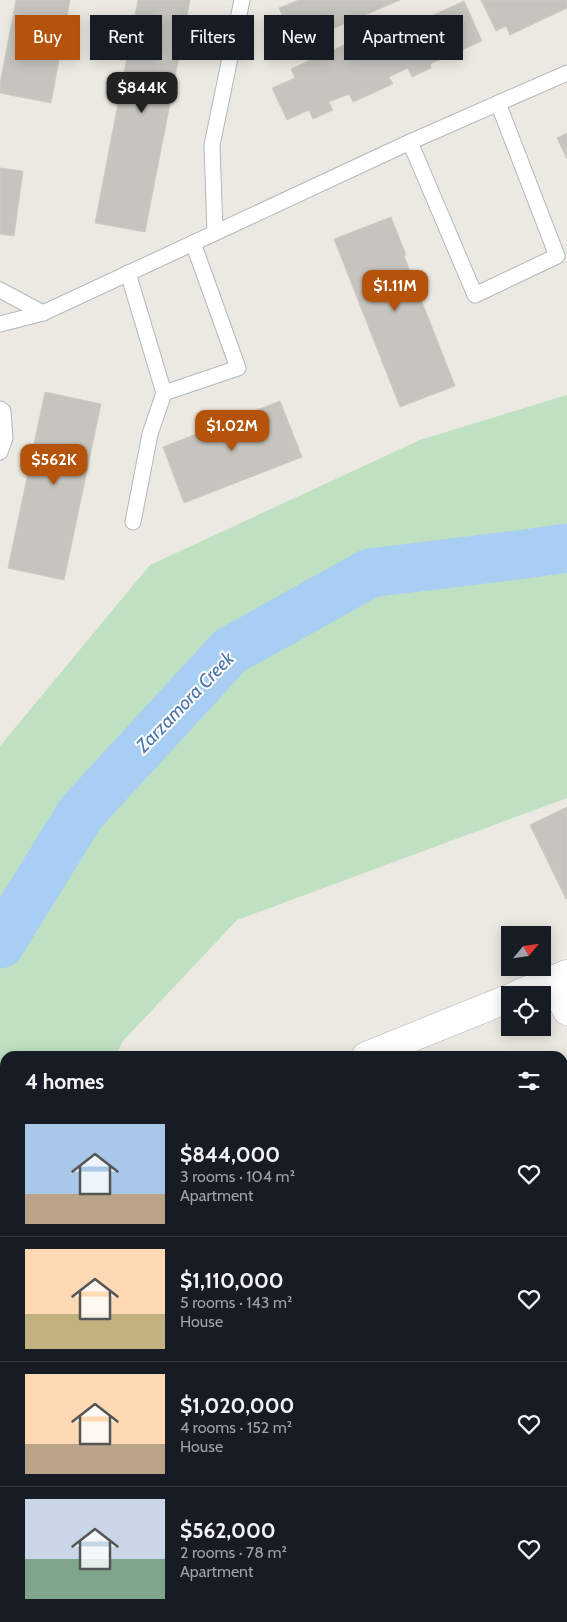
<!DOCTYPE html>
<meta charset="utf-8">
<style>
body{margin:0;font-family:Cabin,sans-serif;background:#20242c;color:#f1f3f6;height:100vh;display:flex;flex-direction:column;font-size:19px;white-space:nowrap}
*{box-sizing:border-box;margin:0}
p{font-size:16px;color:#9ea1a6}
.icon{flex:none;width:28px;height:28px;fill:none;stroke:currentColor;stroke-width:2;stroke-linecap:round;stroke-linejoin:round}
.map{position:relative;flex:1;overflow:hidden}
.side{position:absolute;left:0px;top:1051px;width:568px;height:571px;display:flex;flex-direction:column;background:#171b24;border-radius:15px 15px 0 0;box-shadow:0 2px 12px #0003}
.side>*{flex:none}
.banner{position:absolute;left:15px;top:15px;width:538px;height:45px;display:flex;gap:10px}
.needle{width:32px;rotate:61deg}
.tools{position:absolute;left:501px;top:926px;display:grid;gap:10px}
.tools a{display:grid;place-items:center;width:50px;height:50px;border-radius:0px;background:#171b24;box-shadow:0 2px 12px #0003;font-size:25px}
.price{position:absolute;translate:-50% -42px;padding:0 11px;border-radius:10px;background:#b45309;color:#fff;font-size:16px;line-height:32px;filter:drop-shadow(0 1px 2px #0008)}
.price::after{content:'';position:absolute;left:50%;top:30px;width:15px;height:11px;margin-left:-8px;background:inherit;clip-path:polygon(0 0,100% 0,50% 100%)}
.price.active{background:#222;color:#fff}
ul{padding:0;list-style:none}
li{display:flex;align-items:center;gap:15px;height:125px;padding:0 25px}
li+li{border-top:1px solid #363941}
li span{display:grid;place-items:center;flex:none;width:140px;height:100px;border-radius:0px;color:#555}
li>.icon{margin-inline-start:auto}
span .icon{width:60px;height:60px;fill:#fffc;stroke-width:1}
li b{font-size:21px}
h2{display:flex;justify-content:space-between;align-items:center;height:60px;padding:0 25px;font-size:21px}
.chip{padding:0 18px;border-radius:0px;background:#171b24;box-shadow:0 2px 12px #0003;font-size:18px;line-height:45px}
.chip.active{background:#b45309;color:#fff}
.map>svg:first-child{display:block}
</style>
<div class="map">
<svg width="567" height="1622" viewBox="0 0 567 1622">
<rect width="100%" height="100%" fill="#ebe9e1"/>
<polygon fill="#c0e0c2" points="567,395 567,798 237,920 123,1041 115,1056 5,1056 5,1255 0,1264 0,746 150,565 420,440"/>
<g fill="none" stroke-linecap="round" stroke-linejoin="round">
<polyline stroke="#a8cef4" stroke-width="49" points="0,944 81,813 230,651 370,573 525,554 567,548"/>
</g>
<g fill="#c6c4be" stroke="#cecbc0">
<polygon points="16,0 70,0 51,103 0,93 0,84"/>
<polygon points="138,0 190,0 145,232 95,223"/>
<polygon points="299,0 400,0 295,45 279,8"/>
<polygon points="481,0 567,0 567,8 510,35 506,26 496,31"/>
<polygon points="464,1 482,41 430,64 431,68 412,77 408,68 389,77 393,84 353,102 349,94 329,102 333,110 313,119 309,110 287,120 272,88 295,78 291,69 408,16 412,25"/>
<polygon points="567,133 567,159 557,138"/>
<polygon points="0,168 23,171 14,236 0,234"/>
<polygon points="391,217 406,255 404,256 455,386 400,407 334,239"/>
<polygon points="45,392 101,404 64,580 8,568"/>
<polygon points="280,401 302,457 184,503 163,447"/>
<polygon points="567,807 567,898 566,899 530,825"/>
<polygon points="562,1153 567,1159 567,1250 562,1253"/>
<polygon points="567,1277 567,1303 562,1295 562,1279"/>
<polygon points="0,1402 5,1403 5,1484 0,1483"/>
<polygon points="563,1413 567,1414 567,1469 562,1468"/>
<polygon points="562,1610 567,1611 567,1622 542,1622 543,1618 562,1618"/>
<polygon points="275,1618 303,1618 302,1622"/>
</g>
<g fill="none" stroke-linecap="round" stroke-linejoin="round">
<g stroke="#b4b6ba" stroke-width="17">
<g id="lane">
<polyline points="410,142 475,295 557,256 498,103"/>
<polyline points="215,233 212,145 242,0"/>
<polyline points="128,273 164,393 238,368 193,243"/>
<polyline points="0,290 43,313"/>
<polyline points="0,324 43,313 410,142 567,73"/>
<polyline points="0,409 3,411 5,438 0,452"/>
<polyline points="133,522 150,434 164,393"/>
</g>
</g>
<g stroke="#b4b6ba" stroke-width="29">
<g id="street">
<polyline points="551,981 567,1011"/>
<polyline points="516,995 567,974"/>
<polyline points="366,1056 510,998"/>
<polyline points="562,1547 567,1548"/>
</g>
</g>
<use href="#lane" stroke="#fff" stroke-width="15"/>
<use href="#street" stroke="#fff" stroke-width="28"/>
</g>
<g text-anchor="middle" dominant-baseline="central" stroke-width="4" stroke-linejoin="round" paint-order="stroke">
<g font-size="19" font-style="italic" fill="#4b75ab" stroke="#fff">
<text transform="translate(185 702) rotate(-46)">Zarzamora Creek</text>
</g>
</g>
</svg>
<div class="tools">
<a><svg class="needle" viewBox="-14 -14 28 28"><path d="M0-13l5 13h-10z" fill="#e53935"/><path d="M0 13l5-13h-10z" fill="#9ea1a6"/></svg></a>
<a><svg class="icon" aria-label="locate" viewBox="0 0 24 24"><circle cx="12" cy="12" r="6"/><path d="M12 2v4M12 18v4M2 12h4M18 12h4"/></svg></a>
</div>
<b class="price active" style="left:142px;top:114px">$844K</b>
<b class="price" style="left:395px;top:312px">$1.11M</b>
<b class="price" style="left:232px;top:452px">$1.02M</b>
<b class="price" style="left:54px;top:486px">$562K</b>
<div class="banner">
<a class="chip active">Buy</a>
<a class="chip">Rent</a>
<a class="chip">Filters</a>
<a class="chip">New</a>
<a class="chip">Apartment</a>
</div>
<section class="side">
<h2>4 homes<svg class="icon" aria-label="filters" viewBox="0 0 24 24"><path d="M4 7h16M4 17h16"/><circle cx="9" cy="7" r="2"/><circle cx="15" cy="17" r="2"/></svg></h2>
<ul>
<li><span style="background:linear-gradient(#a9c7e8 70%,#b9a48a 0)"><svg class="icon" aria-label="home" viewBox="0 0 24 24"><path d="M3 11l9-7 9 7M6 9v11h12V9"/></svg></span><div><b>$844,000</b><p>3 rooms · 104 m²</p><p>Apartment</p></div><svg class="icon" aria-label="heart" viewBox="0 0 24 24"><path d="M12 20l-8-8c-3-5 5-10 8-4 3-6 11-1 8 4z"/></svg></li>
<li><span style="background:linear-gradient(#ffd9b3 65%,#c2b280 0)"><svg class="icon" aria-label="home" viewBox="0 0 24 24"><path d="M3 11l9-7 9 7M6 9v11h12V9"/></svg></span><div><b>$1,110,000</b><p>5 rooms · 143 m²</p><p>House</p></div><svg class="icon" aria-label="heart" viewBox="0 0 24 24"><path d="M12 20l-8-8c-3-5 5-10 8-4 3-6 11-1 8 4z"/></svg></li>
<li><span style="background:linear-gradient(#ffd9b3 70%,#b9a48a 0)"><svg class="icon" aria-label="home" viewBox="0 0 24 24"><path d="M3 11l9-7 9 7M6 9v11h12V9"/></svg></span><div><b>$1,020,000</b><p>4 rooms · 152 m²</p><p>House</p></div><svg class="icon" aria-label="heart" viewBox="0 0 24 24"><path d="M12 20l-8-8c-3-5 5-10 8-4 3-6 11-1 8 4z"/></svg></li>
<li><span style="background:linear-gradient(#c9d6e8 60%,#7fa58c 0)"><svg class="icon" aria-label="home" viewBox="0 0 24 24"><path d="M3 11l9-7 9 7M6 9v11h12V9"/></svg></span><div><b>$562,000</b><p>2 rooms · 78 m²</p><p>Apartment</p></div><svg class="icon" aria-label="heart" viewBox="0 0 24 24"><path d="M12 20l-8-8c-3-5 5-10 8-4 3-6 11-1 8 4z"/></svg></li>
</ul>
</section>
</div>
